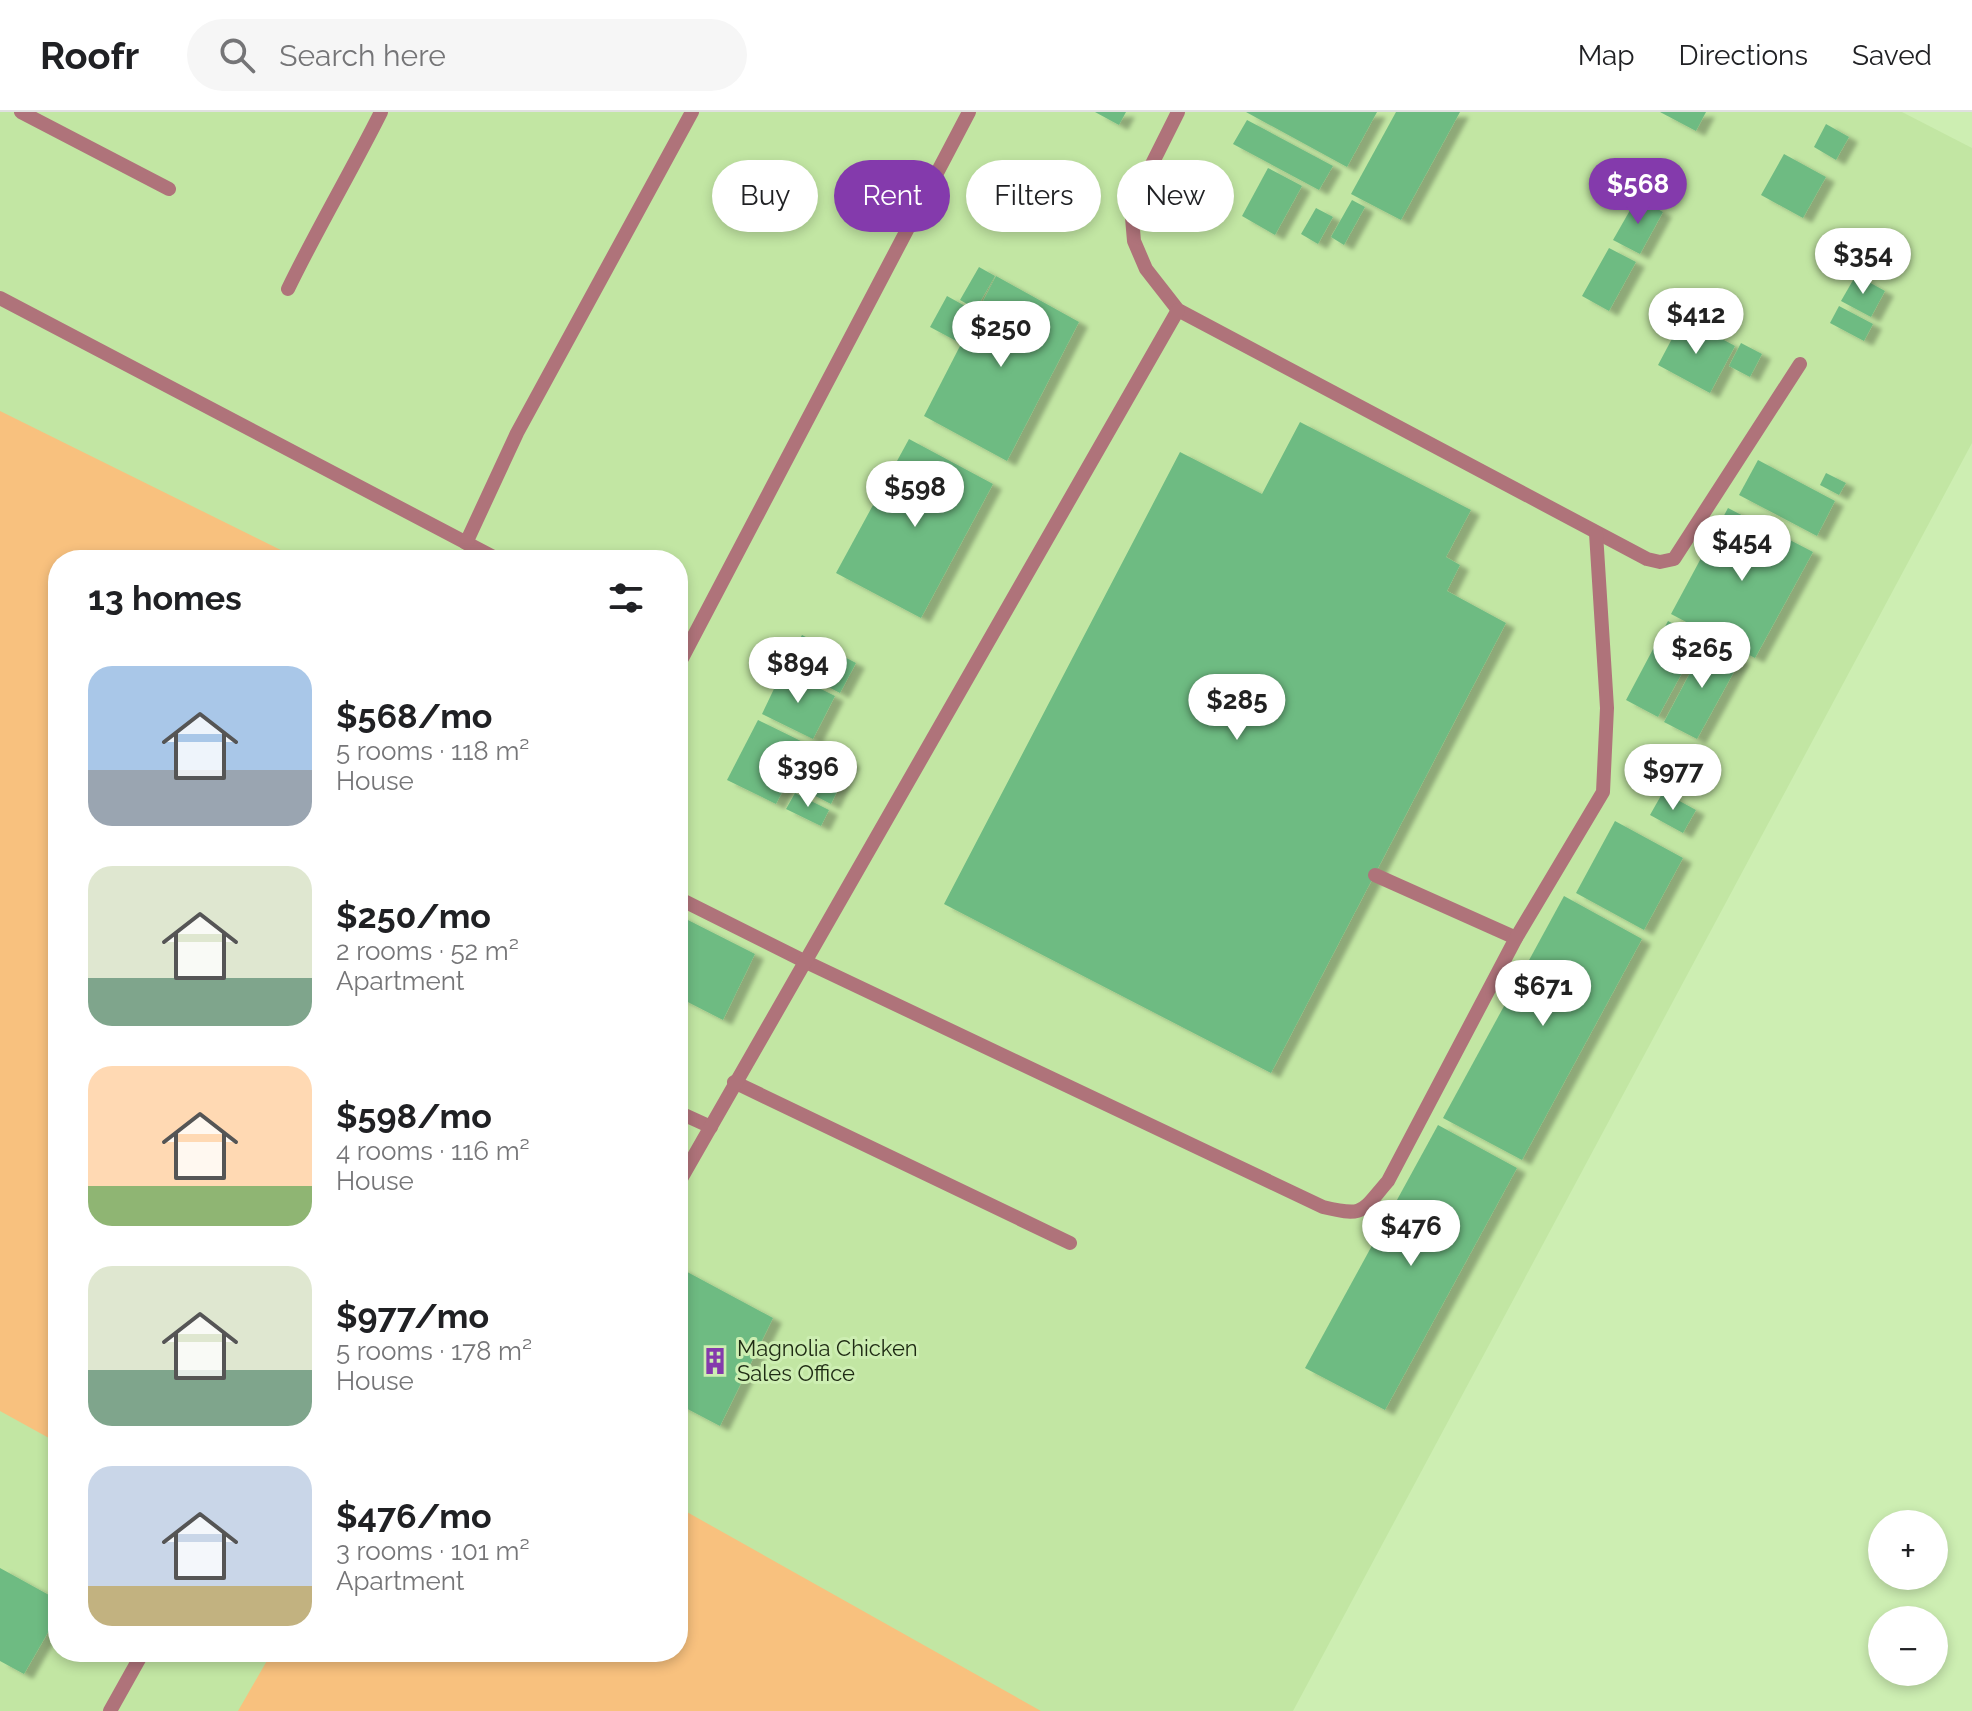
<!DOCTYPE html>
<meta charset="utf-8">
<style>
body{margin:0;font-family:Raleway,sans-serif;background:#f6f6f6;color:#202124;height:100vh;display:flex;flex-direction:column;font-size:30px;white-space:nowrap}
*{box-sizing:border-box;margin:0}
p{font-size:26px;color:#757577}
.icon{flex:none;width:44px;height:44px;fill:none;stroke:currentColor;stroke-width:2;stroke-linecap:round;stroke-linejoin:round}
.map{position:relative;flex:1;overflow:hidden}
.sheet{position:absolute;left:48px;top:438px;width:640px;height:1112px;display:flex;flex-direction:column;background:#fff;border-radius:32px;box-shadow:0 4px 12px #0003}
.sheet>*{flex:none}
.hud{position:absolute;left:712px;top:48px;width:760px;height:72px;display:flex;gap:16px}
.controls{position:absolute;left:1868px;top:1398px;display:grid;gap:16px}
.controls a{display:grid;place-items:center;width:80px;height:80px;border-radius:50%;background:#fff;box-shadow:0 4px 12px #0003;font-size:40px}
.price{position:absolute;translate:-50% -68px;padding:0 18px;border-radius:28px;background:#fff;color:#222;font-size:26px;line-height:52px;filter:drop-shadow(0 2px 4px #0008)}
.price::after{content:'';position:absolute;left:50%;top:48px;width:24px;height:18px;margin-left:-12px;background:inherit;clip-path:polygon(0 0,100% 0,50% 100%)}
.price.selected{background:#843aac;color:#fff}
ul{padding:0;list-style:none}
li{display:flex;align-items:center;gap:24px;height:200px;padding:0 40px}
li span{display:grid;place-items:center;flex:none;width:224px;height:160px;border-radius:24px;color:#555}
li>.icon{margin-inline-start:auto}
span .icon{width:96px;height:96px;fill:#fffc;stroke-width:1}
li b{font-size:34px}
h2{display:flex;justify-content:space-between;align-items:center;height:96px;padding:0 40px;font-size:34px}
.chip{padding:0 28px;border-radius:36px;background:#fff;box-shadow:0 4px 12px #0003;font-size:28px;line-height:72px}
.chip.selected{background:#843aac;color:#fff}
header{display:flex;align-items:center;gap:48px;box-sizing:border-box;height:112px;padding:0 40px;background:#fff;border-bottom:2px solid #e0e0e0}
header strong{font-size:38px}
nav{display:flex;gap:44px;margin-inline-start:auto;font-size:28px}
.search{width:560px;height:72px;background:#f6f6f6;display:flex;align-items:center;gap:20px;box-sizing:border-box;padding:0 28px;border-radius:44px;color:#757577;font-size:30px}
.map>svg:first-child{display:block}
</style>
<header>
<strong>Roofr</strong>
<div class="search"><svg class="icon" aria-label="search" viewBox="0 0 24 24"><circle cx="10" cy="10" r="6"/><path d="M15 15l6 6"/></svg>Search here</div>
<nav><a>Map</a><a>Directions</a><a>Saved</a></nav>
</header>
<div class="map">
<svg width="1972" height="1599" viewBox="0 0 1972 1599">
<defs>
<filter id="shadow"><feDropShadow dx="9" dy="5" stdDeviation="2" flood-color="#0004"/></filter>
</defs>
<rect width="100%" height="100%" fill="#cdeeb2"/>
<path fill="#c2e6a3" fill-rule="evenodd" d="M0,0H1902L1972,36V331L1293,1599H0ZM58,448H678V1540H58Z"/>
<g fill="#f8c17e">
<polygon points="0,299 301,448 58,448 58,1331 0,1299"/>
<polygon points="678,1395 1041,1599 238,1599 272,1540 678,1540"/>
</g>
<g fill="#6ebb82" filter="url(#shadow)">
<polygon points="1095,0 1126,0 1119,13"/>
<polygon points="1246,0 1377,0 1347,55"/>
<polygon points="1396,0 1460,0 1401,108 1351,82"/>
<polygon points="1660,0 1706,0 1696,19"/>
<polygon points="1247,8 1333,54 1319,78 1233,32"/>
<polygon points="1826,12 1849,25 1836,48 1814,35"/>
<polygon points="1784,42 1826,65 1803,106 1761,83"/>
<polygon points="1268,56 1302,74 1275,123 1242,104"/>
<polygon points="1637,86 1663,100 1640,142 1613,128"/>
<polygon points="1352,88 1365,95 1344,133 1331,125"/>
<polygon points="1316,96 1333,105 1318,132 1301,122"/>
<polygon points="1609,136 1636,150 1609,199 1582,184"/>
<polygon points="979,155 995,164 976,197 960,188"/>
<polygon points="1856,163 1885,179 1871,205 1841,189"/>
<polygon points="996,164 1079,210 1007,349 924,304"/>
<polygon points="947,184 976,200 960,231 930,215"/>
<polygon points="1839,194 1873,212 1864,229 1830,211"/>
<polygon points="1683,206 1735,234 1710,281 1658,253"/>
<polygon points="1741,231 1762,242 1750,265 1729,254"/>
<polygon points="1300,310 1471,398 1446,445 1460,453 1447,479 1506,511 1271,961 944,792 1180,340 1262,382"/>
<polygon points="909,327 993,372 921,506 836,461"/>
<polygon points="1758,348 1835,389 1817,424 1739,383"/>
<polygon points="1826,361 1846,371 1839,383 1820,373"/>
<polygon points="1728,396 1813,440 1755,546 1671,502"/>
<polygon points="1668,509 1701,526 1658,605 1626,588"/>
<polygon points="802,523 856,551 840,581 786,553"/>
<polygon points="1707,529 1741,547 1697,627 1664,610"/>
<polygon points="783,558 835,584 813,627 762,602"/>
<polygon points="758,608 807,632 776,692 727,668"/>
<polygon points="819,635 851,650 831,692 798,675"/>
<polygon points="1663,680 1696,698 1683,721 1650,703"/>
<polygon points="795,681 829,698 821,714 786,697"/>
<polygon points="1615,709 1683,746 1644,818 1576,781"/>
<polygon points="1564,784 1642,827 1522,1048 1443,1006"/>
<polygon points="678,803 755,842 723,908 678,885"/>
<polygon points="1438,1013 1517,1056 1385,1298 1305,1256"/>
<polygon points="678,1155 773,1206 720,1314 678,1292"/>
<polygon points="0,1456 58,1488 58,1503 24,1562 0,1549"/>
</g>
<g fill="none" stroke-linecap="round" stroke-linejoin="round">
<g stroke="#af737a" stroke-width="14">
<polyline points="21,0 169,77"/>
<polyline points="1178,0 1131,94 1134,129 1146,157 1178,198 1647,447 1660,450 1674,447 1800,252"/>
<path d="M288,177C317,117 351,60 381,0"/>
<polyline points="0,186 499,448"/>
<polyline points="466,431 517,321 692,0"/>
<polyline points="678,554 969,0"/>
<polyline points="1375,763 1516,826"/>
<path d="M678,786L804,849L1323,1095C1365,1105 1361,1100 1388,1069L1516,826L1603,680L1607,596L1596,421"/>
<polyline points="734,970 1070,1131"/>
<polyline points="678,1000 711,1015"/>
<polyline points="678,1072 1178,198"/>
<polyline points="110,1599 143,1540"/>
</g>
</g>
<defs>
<g id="building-bare" transform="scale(2.16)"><path d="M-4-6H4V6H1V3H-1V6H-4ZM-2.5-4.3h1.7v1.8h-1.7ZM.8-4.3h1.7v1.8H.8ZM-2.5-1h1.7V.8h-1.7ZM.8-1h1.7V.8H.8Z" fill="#843aac" stroke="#cdeeb2" stroke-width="2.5" paint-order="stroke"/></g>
</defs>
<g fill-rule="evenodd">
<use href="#building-bare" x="715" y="1249"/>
</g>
<g text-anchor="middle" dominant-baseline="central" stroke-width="6" stroke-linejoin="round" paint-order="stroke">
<g font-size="22" fill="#1e2a13" stroke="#cdeeb2" text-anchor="start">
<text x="737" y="1236">Magnolia Chicken<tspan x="737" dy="25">Sales Office</tspan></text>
</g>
</g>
</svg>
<div class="controls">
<a>+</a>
<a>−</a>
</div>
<b class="price selected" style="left:1638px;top:114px">$568</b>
<b class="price" style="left:1863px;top:184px">$354</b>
<b class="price" style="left:1696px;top:244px">$412</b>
<b class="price" style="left:1001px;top:257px">$250</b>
<b class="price" style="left:915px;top:417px">$598</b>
<b class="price" style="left:1742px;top:471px">$454</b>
<b class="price" style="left:1702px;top:578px">$265</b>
<b class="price" style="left:798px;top:593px">$894</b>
<b class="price" style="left:1237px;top:630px">$285</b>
<b class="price" style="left:808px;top:697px">$396</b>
<b class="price" style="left:1673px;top:700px">$977</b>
<b class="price" style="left:1543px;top:916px">$671</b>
<b class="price" style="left:1411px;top:1156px">$476</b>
<div class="hud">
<a class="chip">Buy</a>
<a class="chip selected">Rent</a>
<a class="chip">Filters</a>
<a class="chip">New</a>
</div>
<section class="sheet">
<h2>13 homes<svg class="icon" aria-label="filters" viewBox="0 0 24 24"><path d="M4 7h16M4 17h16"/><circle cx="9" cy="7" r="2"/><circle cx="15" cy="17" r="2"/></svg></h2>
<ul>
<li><span style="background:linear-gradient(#a9c7e8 65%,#9aa5b1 0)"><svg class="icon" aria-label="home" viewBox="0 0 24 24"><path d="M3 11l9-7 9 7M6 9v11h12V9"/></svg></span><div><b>$568/mo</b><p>5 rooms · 118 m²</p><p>House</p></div></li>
<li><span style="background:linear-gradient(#dfe7d0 70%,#7fa58c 0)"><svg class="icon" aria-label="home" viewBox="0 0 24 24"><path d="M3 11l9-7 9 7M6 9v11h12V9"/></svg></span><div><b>$250/mo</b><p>2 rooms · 52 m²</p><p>Apartment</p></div></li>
<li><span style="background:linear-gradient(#ffd9b3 75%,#8fb573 0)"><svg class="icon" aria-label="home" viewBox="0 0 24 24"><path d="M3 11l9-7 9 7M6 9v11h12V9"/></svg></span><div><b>$598/mo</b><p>4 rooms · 116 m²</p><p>House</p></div></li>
<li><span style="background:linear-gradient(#dfe7d0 65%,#7fa58c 0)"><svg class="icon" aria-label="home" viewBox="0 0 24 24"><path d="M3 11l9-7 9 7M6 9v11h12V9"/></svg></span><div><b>$977/mo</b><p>5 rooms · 178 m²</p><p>House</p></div></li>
<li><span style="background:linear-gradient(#c9d6e8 75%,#c2b280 0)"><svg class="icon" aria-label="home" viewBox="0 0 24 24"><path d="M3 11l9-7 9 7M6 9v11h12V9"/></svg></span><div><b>$476/mo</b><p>3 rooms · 101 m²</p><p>Apartment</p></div></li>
</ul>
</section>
</div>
